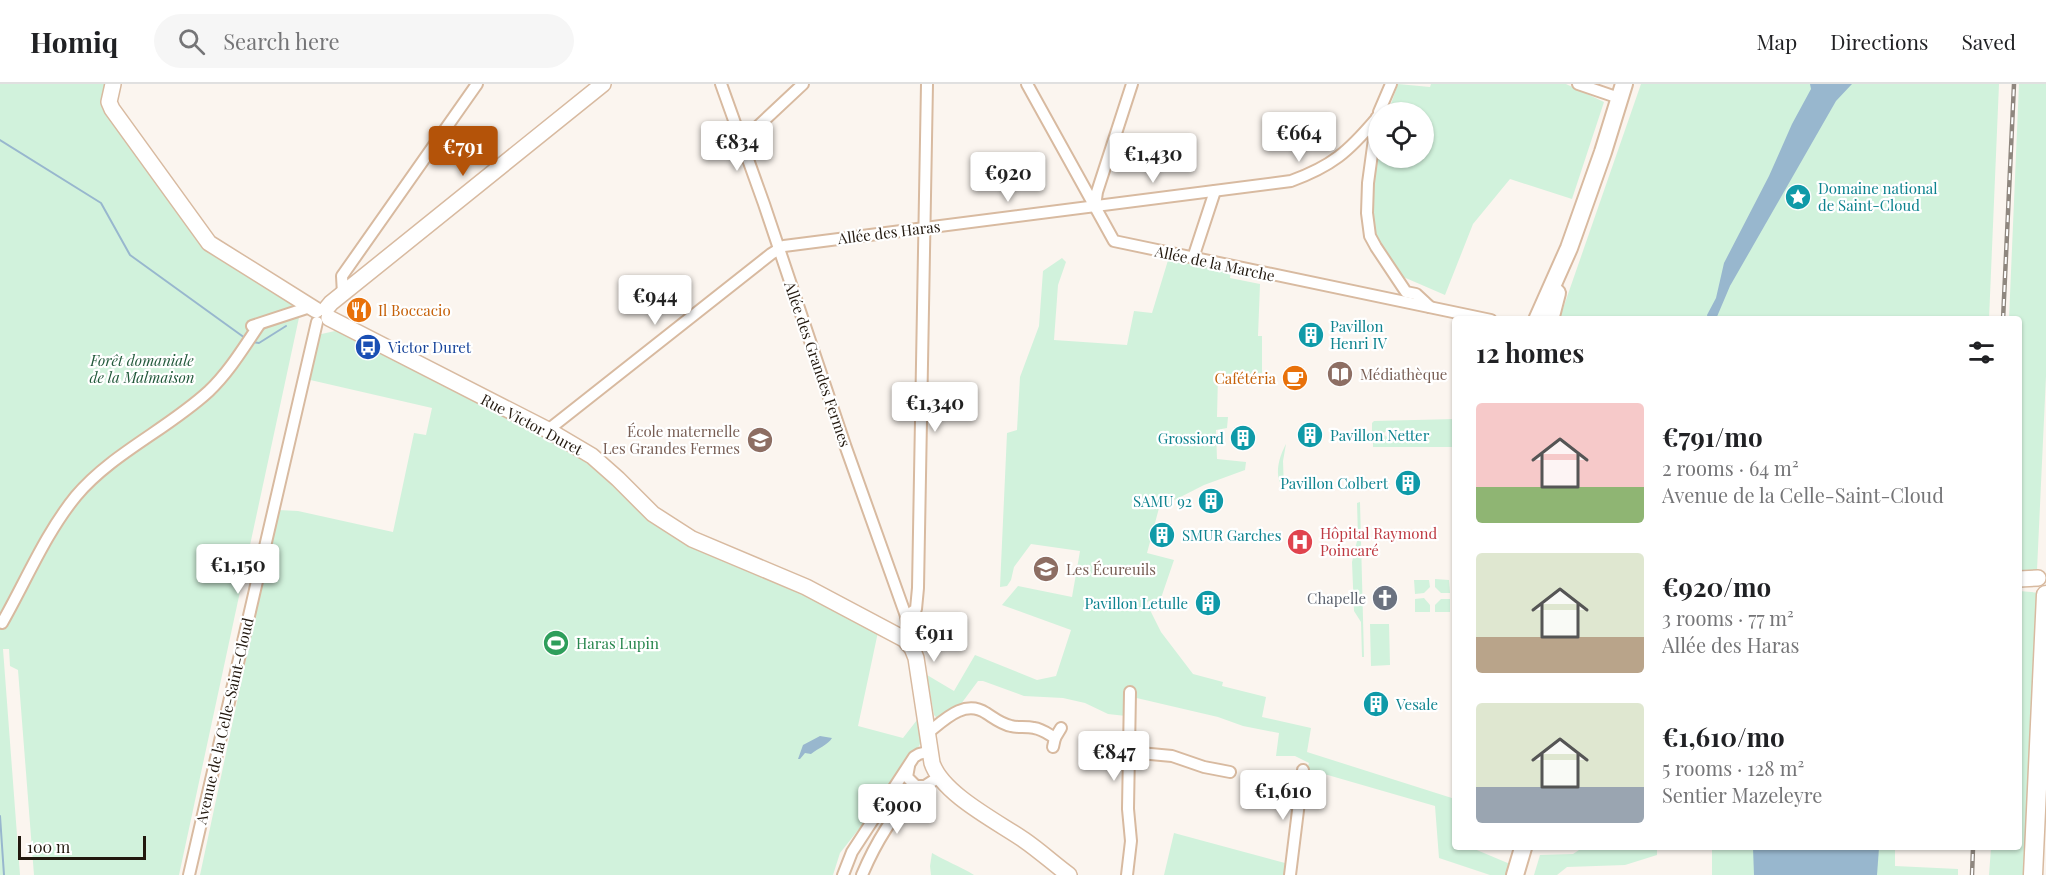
<!DOCTYPE html>
<meta charset="utf-8">
<style>
body{margin:0;font-family:"Playfair Display",serif;background:#f6f6f6;color:#202124;height:100vh;display:flex;flex-direction:column;font-size:22px;white-space:nowrap}
*{box-sizing:border-box;margin:0}
p{font-size:20px;color:#757577}
.icon{flex:none;width:33px;height:33px;fill:none;stroke:currentColor;stroke-width:2;stroke-linecap:round;stroke-linejoin:round}
.map{position:relative;flex:1;overflow:hidden}
.details{position:absolute;left:1452px;top:232px;width:570px;height:534px;display:flex;flex-direction:column;background:#fff;border-radius:6px;box-shadow:0 2px 4px #0004}
.details>*{flex:none}
.controls{position:absolute;left:1368px;top:18px;display:grid;gap:12px}
.controls a{display:grid;place-items:center;width:66px;height:66px;border-radius:50%;background:#fff;box-shadow:0 2px 4px #0004;font-size:30px}
.scale{position:absolute;left:18px;bottom:15px;width:128px;box-sizing:border-box;padding-left:6px;border:3px solid #22180e;border-top:0;font-size:16px;line-height:21px;white-space:nowrap;color:#22180e;-webkit-text-stroke:4px #fff;paint-order:stroke}
.price{position:absolute;translate:-50% -51px;padding:0 14px;border-radius:6px;background:#fff;color:#222;font-size:20px;line-height:39px;filter:drop-shadow(0 2px 3px #0008)}
.price::after{content:'';position:absolute;left:50%;top:36px;width:18px;height:14px;margin-left:-9px;background:inherit;clip-path:polygon(0 0,100% 0,50% 100%)}
.price.current{background:#b45309;color:#fff}
ul{padding:0;list-style:none}
li{display:flex;align-items:center;gap:18px;height:150px;padding:0 24px}
li span{display:grid;place-items:center;flex:none;width:168px;height:120px;border-radius:6px;color:#555}
li>.icon{margin-inline-start:auto}
span .icon{width:72px;height:72px;fill:#fffc;stroke-width:1}
li b{font-size:26px}
h2{display:flex;justify-content:space-between;align-items:center;height:72px;padding:0 24px;font-size:26px}
header{display:flex;align-items:center;gap:36px;box-sizing:border-box;height:84px;padding:0 30px;background:#fff;border-bottom:2px solid #e0e0e0}
header strong{font-size:28px}
nav{display:flex;gap:33px;margin-inline-start:auto;font-size:21px}
.search{width:420px;height:54px;background:#f6f6f6;display:flex;align-items:center;gap:15px;box-sizing:border-box;padding:0 21px;border-radius:33px;color:#757577;font-size:22px}
.map>svg:first-child{display:block}
</style>
<header>
<strong>Homiq</strong>
<div class="search"><svg class="icon" aria-label="search" viewBox="0 0 24 24"><circle cx="10" cy="10" r="6"/><path d="M15 15l6 6"/></svg>Search here</div>
<nav><a>Map</a><a>Directions</a><a>Saved</a></nav>
</header>
<div class="map">
<svg width="2046" height="791" viewBox="0 0 2046 791">
<rect width="100%" height="100%" fill="#fbf5ef"/>
<g fill="#d1f2dc">
<polygon points="0,0 113,0 109,18 209,159 278,208 300,229 179,791 34,791 18,586 10,582 9,565 3,565 20,791 0,791"/>
<polygon points="1398,0 1430,3 1431,0 1566,0 1604,18 1572,115 1510,95 1473,140 1445,211 1401,192 1371,145 1368,121 1378,68 1378,74 1424,74 1424,28 1388,28"/>
<polygon points="1641,0 1999,0 1989,235 1559,236"/>
<polygon points="2019,0 2046,0 2046,292 2037,486 2019,487 2019,236 2009,235"/>
<polygon points="1169,173 1231,186 1230,194 1260,200 1258,252 1262,252 1262,289 1218,292 1217,333 1228,333 1227,344 1216,346 1217,375 1246,378 1245,386 1204,401 1159,424 1147,469 1174,476 1161,514 1146,518 1161,548 1193,590 1223,598 1222,602 1266,613 1262,633 1311,644 1307,668 1455,715 1453,755 1455,764 1472,764 1510,780 1507,791 1490,791 1439,774 1435,722 1307,685 1309,679 1295,672 1276,672 1279,649 1243,642 1218,633 1128,612 1126,632 1108,630 1085,619 1063,614 1024,612 983,597 978,597 958,624 937,634 934,631 927,591 954,607 975,571 1037,596 1056,592 1071,546 1002,521 1018,502 1072,513 1080,467 1031,460 1014,483 1011,496 1007,502 1000,503 1007,349 1017,346 1020,293 1039,242 1043,187 1062,174 1066,178 1058,201 1054,256 1127,261 1134,227 1152,229"/>
<polygon points="335,247 362,257 585,371 642,426 795,500 878,548 858,642 903,654 917,636 922,641 924,652 910,680 840,769 833,791 200,791 278,426 298,427 393,448 414,349 426,351 432,324 306,295 317,251"/>
<polygon points="1455,335 1455,363 1373,363 1373,352 1384,351 1389,354 1392,350 1388,345 1384,349 1372,349 1372,339 1374,337"/>
<path d="M1286,360L1283,377L1284,405C1273,392 1279,373 1286,360Z"/>
<polygon points="1360,418 1364,573 1362,573 1361,538 1354,527 1352,478 1358,453 1357,419"/>
<polygon points="1435,495 1449,496 1450,509 1441,509 1435,503"/>
<polygon points="1414,496 1429,496 1430,503 1424,509 1415,510"/>
<polygon points="2019,507 2041,509 2028,791 1989,791 1991,764 2019,764"/>
<polygon points="1424,514 1430,521 1430,528 1415,528 1415,515"/>
<polygon points="1441,515 1450,515 1450,528 1435,528 1435,521"/>
<polygon points="1370,540 1389,540 1390,581 1371,582"/>
<polygon points="1174,749 1285,779 1284,791 1164,791"/>
<polygon points="1582,764 1657,764 1657,771 1625,781 1567,783 1557,791 1534,791 1540,771 1573,770"/>
<polygon points="1712,764 1895,764 1895,782 1958,785 1958,791 1712,791"/>
<path d="M932,769C945,777 960,782 974,791H931L930,782Z"/>
</g>
<g fill="#98b7ce">
<polygon points="1810,0 1852,0 1836,17 1730,202 1716,235 1708,235 1707,231 1716,214 1724,179 1769,92 1792,40 1811,5"/>
<path d="M820,652L832,654C828,661 818,664 811,670L805,669L800,675H798L803,661Z"/>
<polygon points="1753,764 1879,764 1877,791 1754,791"/>
</g>
<g fill="none" stroke-linecap="round" stroke-linejoin="round">
<g stroke="#98b7ce" stroke-width="2">
<polyline points="0,56 101,119 130,171 245,254"/>
<polyline points="252,258 259,259 286,242"/>
<polyline points="0,732 4,791"/>
</g>
<g stroke="#d8baa0" stroke-width="14">
<g id="street">
<polyline points="721,0 764,120 845,361 906,532 911,562"/>
<polyline points="1027,0 1114,157 1491,236"/>
<polyline points="1578,0 1619,14"/>
<polyline points="1379,28 1391,0"/>
<polyline points="1377,33 1368,99 1367,129 1370,152 1376,163 1406,208 1416,210 1430,223"/>
<polyline points="741,58 803,0"/>
<polyline points="1095,122 1097,108 1132,0"/>
<polyline points="1193,174 1215,107"/>
<polyline points="343,210 342,192 477,0"/>
<polyline points="252,242 310,223"/>
<path d="M548,346L771,170L784,162L1291,97C1332,82 1348,68 1376,35"/>
<polyline points="906,532 916,525 918,504 927,0"/>
<path d="M2,539C26,497 45,450 76,412C111,370 168,345 209,307C229,288 244,263 259,241"/>
<path d="M929,648C945,635 965,615 986,629C994,634 1001,640 1011,642C1018,644 1026,642 1034,644C1042,645 1048,650 1055,654"/>
<polyline points="1053,663 1055,654 1061,644"/>
<polyline points="1129,668 1172,672 1204,683 1230,688"/>
<polyline points="909,682 907,693 916,702 925,702 939,693"/>
<polyline points="189,791 317,238"/>
<polyline points="843,791 852,768 914,673 919,670 931,667"/>
<path d="M862,791C877,755 893,733 917,702"/>
<polyline points="1127,791 1131,757 1128,725 1130,608"/>
<polyline points="1290,791 1303,686"/>
</g>
</g>
<g stroke="#d8baa0" stroke-width="18">
<g id="secondary">
<polyline points="113,0 109,18 112,25 209,159 316,226"/>
<polyline points="326,225 331,219 603,0"/>
<path d="M329,234L548,346L592,372L618,395L653,430L692,455L806,503L904,555L912,564L916,574L932,679C942,710 998,738 1024,756C1040,767 1054,780 1069,791"/>
<polyline points="2019,495 2038,494"/>
</g>
</g>
<g stroke="#d8baa0" stroke-width="20">
<g id="primary">
<polyline points="1537,236 1569,164 1603,68 1624,0"/>
<polyline points="1550,236 1557,209"/>
<polyline points="1515,791 1523,764"/>
</g>
</g>
<g stroke="#d8baa0" stroke-width="21">
<polyline id="highway" points="2033,791 2046,511"/>
</g>
<use href="#street" stroke="#fff" stroke-width="10"/>
<use href="#secondary" stroke="#fff" stroke-width="15"/>
<use href="#primary" stroke="#fff" stroke-width="16"/>
<use href="#highway" stroke="#fff" stroke-width="18"/>
<g stroke="#8f877f" stroke-width="4.5">
<g id="rail">
<polyline points="2003,236 2014,0"/>
<polyline points="1972,791 1973,764"/>
</g>
</g>
<use href="#rail" stroke="#fff" stroke-width="2" stroke-dasharray="7" stroke-linecap="butt"/>
</g>
<defs>
<g id="sight-disc" transform="scale(1.35)"><circle r="9.5" fill="#0f9aa8" stroke="#fff"/><path d="M0-6L1.8-2.2L6-1.7L2.9 1.2L3.7 5.4L0 3.3L-3.7 5.4L-2.9 1.2L-6-1.7L-1.8-2.2Z" fill="#fff"/></g>
<g id="restaurant-disc" transform="scale(1.35)"><circle r="9.5" fill="#e8710a" stroke="#fff"/><path d="M-5-6h1v4h1v-4h1v4h1v-4h1v5L-1.5 .5V6h-2V.5L-5-1ZM5-6V6H3V1.5H1.5Q1.5-4 5-6Z" fill="#fff"/></g>
<g id="building-disc" transform="scale(1.35)"><circle r="9.5" fill="#0f9aa8" stroke="#fff"/><path d="M-4-6H4V6H1V3H-1V6H-4ZM-2.5-4.3h1.7v1.8h-1.7ZM.8-4.3h1.7v1.8H.8ZM-2.5-1h1.7V.8h-1.7ZM.8-1h1.7V.8H.8Z" fill="#fff"/></g>
<g id="bus-disc" transform="scale(1.35)"><circle r="9.5" fill="#1a4fb4" stroke="#fff"/><path d="M-5-6H5V4H4V6H2V4H-2V6H-4V4H-5ZM-3.5-4V0h7V-4ZM-3.5 1.2v1.5H-2V1.2ZM2 1.2v1.5H3.5V1.2Z" fill="#fff"/></g>
<g id="library-disc" transform="scale(1.35)"><circle r="9.5" fill="#8d6e63" stroke="#fff"/><path d="M-6-4Q-3-5.5-.7-3.5V5Q-3 3-6 4ZM6-4Q3-5.5 .7-3.5V5Q3 3 6 4Z" fill="#fff"/></g>
<g id="cafe-disc" transform="scale(1.35)"><circle r="9.5" fill="#e8710a" stroke="#fff"/><path d="M-5.5-4.5H6V0H3Q3 3.5 0 3.5H-2.5Q-5.5 3.5-5.5 0ZM3-3.2v2h1.7v-2ZM-6 4.5H4V6H-6Z" fill="#fff"/></g>
<g id="school-disc" transform="scale(1.35)"><circle r="9.5" fill="#8d6e63" stroke="#fff"/><path d="M0-5L7-2L0 1L-7-2ZM-4 1L0 2.5L4 1V4Q0 6-4 4Z" fill="#fff"/></g>
<g id="hospital-disc" transform="scale(1.35)"><circle r="9.5" fill="#e0444e" stroke="#fff"/><path d="M-5-5h3v3.5h4V-5h3V5h-3V1.5h-4V5h-3Z" fill="#fff"/></g>
<g id="church-disc" transform="scale(1.35)"><circle r="9.5" fill="#6b7280" stroke="#fff"/><path d="M-1.2-6h2.4v3.5h3.3v2.4h-3.3V6h-2.4V-.1h-3.3v-2.4h3.3Z" fill="#fff"/></g>
<g id="stadium-disc" transform="scale(1.35)"><circle r="9.5" fill="#2e9e5b" stroke="#fff"/><path d="M0-5a6.5 5 0 1 0 0 10a6.5 5 0 1 0 0-10ZM-3.5-1.8h7v3.6h-7Z" fill="#fff"/></g>
</defs>
<g fill-rule="evenodd">
<use href="#sight-disc" x="1798" y="113"/>
<use href="#restaurant-disc" x="359" y="226"/>
<use href="#building-disc" x="1311" y="251"/>
<use href="#bus-disc" x="368" y="263"/>
<use href="#library-disc" x="1340" y="290"/>
<use href="#cafe-disc" x="1295" y="294"/>
<use href="#building-disc" x="1310" y="351"/>
<use href="#building-disc" x="1243" y="354"/>
<use href="#school-disc" x="760" y="356"/>
<use href="#building-disc" x="1408" y="399"/>
<use href="#building-disc" x="1211" y="417"/>
<use href="#building-disc" x="1162" y="451"/>
<use href="#hospital-disc" x="1300" y="458"/>
<use href="#school-disc" x="1046" y="485"/>
<use href="#church-disc" x="1385" y="514"/>
<use href="#building-disc" x="1208" y="519"/>
<use href="#stadium-disc" x="556" y="559"/>
<use href="#building-disc" x="1376" y="620"/>
</g>
<g text-anchor="middle" dominant-baseline="central" stroke-width="4.5" stroke-linejoin="round" paint-order="stroke">
<g font-size="15" fill="#0d838f" stroke="#fff" text-anchor="start">
<text x="1818" y="104">Domaine national<tspan x="1818" dy="17">de Saint-Cloud</tspan></text>
<text x="1330" y="242">Pavillon<tspan x="1330" dy="17">Henri IV</tspan></text>
<text x="1330" y="351">Pavillon Netter</text>
<text x="1224" y="354" text-anchor="end">Grossiord</text>
<text x="1388" y="399" text-anchor="end">Pavillon Colbert</text>
<text x="1192" y="417" text-anchor="end">SAMU 92</text>
<text x="1182" y="451">SMUR Garches</text>
<text x="1188" y="519" text-anchor="end">Pavillon Letulle</text>
<text x="1396" y="620">Vesale</text>
</g>
<g font-size="15" fill="#22180e" stroke="#fff">
<text transform="translate(889 148) rotate(-7)">Allée des Haras</text>
<text transform="translate(1215 179) rotate(12)">Allée de la Marche</text>
<text transform="translate(818 280) rotate(71)">Allée des Grandes Fermes</text>
<text transform="translate(532 340) rotate(28)">Rue Victor Duret</text>
<text transform="translate(224 637) rotate(-77)">Avenue de la Celle-Saint-Cloud</text>
</g>
<g font-size="15" fill="#c56008" stroke="#fff" text-anchor="start">
<text x="378" y="226">Il Boccacio</text>
<text x="1276" y="294" text-anchor="end">Cafétéria</text>
</g>
<g font-size="15" fill="#164399" stroke="#fff" text-anchor="start">
<text x="388" y="263">Victor Duret</text>
</g>
<g font-size="15" font-style="italic" fill="#21583a" stroke="#fff">
<text x="142" y="276">Forêt domaniale<tspan x="142" dy="17">de la Malmaison</tspan></text>
</g>
<g font-size="15" fill="#785e54" stroke="#fff" text-anchor="start">
<text x="1360" y="290">Médiathèque</text>
<text x="740" y="347" text-anchor="end">École maternelle<tspan x="740" dy="17">Les Grandes Fermes</tspan></text>
<text x="1066" y="485">Les Écureuils</text>
</g>
<g font-size="15" fill="#be3a42" stroke="#fff" text-anchor="start">
<text x="1320" y="449">Hôpital Raymond<tspan x="1320" dy="17">Poincaré</tspan></text>
</g>
<g font-size="15" fill="#5b616d" stroke="#fff" text-anchor="end">
<text x="1366" y="514">Chapelle</text>
</g>
<g font-size="15" fill="#27864d" stroke="#fff" text-anchor="start">
<text x="576" y="559">Haras Lupin</text>
</g>
</g>
</svg>
<div class="controls">
<a><svg class="icon" aria-label="locate" viewBox="0 0 24 24"><circle cx="12" cy="12" r="6"/><path d="M12 2v4M12 18v4M2 12h4M18 12h4"/></svg></a>
</div>
<div class="scale">100 m</div>
<b class="price" style="left:1299px;top:79px">€664</b>
<b class="price" style="left:737px;top:88px">€834</b>
<b class="price current" style="left:463px;top:93px">€791</b>
<b class="price" style="left:1153px;top:100px">€1,430</b>
<b class="price" style="left:1008px;top:119px">€920</b>
<b class="price" style="left:655px;top:242px">€944</b>
<b class="price" style="left:935px;top:349px">€1,340</b>
<b class="price" style="left:238px;top:511px">€1,150</b>
<b class="price" style="left:934px;top:579px">€911</b>
<b class="price" style="left:1114px;top:698px">€847</b>
<b class="price" style="left:1283px;top:737px">€1,610</b>
<b class="price" style="left:897px;top:751px">€900</b>
<section class="details">
<h2>12 homes<svg class="icon" aria-label="filters" viewBox="0 0 24 24"><path d="M4 7h16M4 17h16"/><circle cx="9" cy="7" r="2"/><circle cx="15" cy="17" r="2"/></svg></h2>
<ul>
<li><span style="background:linear-gradient(#f6c9c9 70%,#8fb573 0)"><svg class="icon" aria-label="home" viewBox="0 0 24 24"><path d="M3 11l9-7 9 7M6 9v11h12V9"/></svg></span><div><b>€791/mo</b><p>2 rooms · 64 m²</p><p>Avenue de la Celle-Saint-Cloud</p></div></li>
<li><span style="background:linear-gradient(#dfe7d0 70%,#b9a48a 0)"><svg class="icon" aria-label="home" viewBox="0 0 24 24"><path d="M3 11l9-7 9 7M6 9v11h12V9"/></svg></span><div><b>€920/mo</b><p>3 rooms · 77 m²</p><p>Allée des Haras</p></div></li>
<li><span style="background:linear-gradient(#dfe7d0 70%,#9aa5b1 0)"><svg class="icon" aria-label="home" viewBox="0 0 24 24"><path d="M3 11l9-7 9 7M6 9v11h12V9"/></svg></span><div><b>€1,610/mo</b><p>5 rooms · 128 m²</p><p>Sentier Mazeleyre</p></div></li>
</ul>
</section>
</div>
